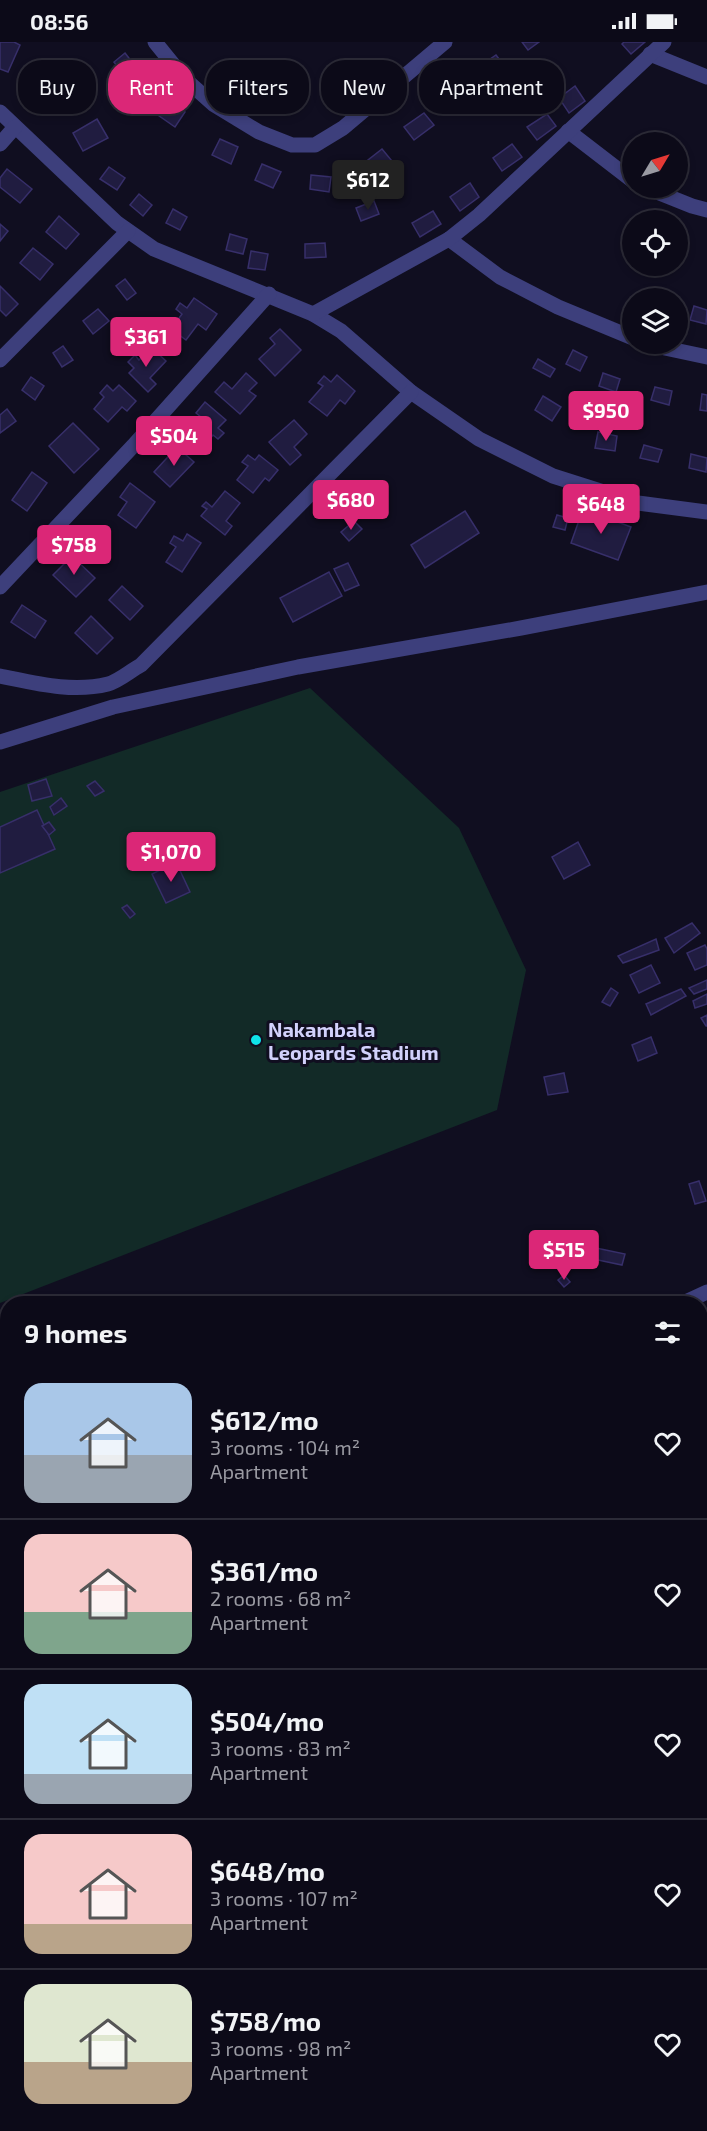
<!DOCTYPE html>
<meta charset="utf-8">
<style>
body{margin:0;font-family:"Exo 2",sans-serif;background:#151321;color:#f1f3f6;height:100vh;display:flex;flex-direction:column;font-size:22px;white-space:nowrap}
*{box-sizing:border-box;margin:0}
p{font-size:20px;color:#9a9aa2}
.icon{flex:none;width:33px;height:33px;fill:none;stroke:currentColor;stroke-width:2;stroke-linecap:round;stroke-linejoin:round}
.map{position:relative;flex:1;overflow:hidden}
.drawer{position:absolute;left:0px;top:1254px;width:708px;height:836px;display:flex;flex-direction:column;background:#0c0a18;border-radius:24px 24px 0 0;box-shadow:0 3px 9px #0003,0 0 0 2px #2c2b37}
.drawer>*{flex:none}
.banner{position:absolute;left:18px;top:18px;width:672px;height:54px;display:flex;gap:12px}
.needle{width:39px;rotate:52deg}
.controls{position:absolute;left:622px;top:90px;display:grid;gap:12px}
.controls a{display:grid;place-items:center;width:66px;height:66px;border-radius:50%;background:#0c0a18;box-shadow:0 3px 9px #0003,0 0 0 2px #2c2b37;font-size:30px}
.price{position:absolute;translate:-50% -51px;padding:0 14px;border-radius:6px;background:#db2777;color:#fff;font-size:20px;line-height:39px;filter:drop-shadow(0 2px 3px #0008)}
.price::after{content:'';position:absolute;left:50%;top:36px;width:18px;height:14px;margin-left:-9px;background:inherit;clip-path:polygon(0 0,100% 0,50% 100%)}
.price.current{background:#222;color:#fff}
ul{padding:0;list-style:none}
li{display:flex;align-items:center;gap:18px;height:150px;padding:0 24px}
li+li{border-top:2px solid #2c2b37}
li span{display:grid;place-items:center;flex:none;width:168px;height:120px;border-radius:18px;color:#555}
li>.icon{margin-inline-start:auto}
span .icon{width:72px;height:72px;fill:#fffc;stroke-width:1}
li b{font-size:26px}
h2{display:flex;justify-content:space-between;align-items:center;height:72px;padding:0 24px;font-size:26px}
.pill{padding:0 21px;border-radius:24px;background:#0c0a18;box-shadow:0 3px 9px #0003,0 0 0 2px #2c2b37;font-size:21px;line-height:54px}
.pill.current{background:#db2777;color:#fff}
.status{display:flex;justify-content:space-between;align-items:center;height:42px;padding:0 30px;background:#0c0a18;direction:ltr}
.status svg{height:16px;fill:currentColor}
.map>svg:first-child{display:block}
</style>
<div class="status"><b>08:56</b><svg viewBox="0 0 49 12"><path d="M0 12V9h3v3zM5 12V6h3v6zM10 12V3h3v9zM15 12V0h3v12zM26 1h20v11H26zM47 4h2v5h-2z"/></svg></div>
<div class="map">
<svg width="707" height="2089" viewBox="0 0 707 2089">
<rect width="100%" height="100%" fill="#100e20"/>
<polygon fill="#122a27" points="310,646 459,786 526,928 497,1068 0,1261 0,750"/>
<g fill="#201c40" stroke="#372f6a" stroke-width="1.5">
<polygon points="0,0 14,0 20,3 8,30 0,27"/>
<polygon points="522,0 539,0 528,8"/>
<polygon points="624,0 645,0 631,12 622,2"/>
<polygon points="125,11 145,37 134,46 114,20"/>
<polygon points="496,13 506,26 486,40 477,26"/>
<polygon points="51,28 66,56 47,65 33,37"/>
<polygon points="459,43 469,56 449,70 440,57"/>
<polygon points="575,44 585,59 569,71 559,56"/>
<polygon points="154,50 185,70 175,85 145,64"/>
<polygon points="424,71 434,83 414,98 404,85"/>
<polygon points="547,72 556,84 537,98 527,85"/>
<polygon points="97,77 108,96 83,109 73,91"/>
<polygon points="220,97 238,105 231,122 212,113"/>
<polygon points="512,102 522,115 502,129 493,116"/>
<polygon points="382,107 392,119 372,134 363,122"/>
<polygon points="262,122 281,130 273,146 255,138"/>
<polygon points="109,125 125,136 117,148 100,137"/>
<polygon points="7,127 32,147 20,161 0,145 0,136"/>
<polygon points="311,133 331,135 329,150 310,147"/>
<polygon points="470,141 479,155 460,169 450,155"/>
<polygon points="139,152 152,163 143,174 130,163"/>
<polygon points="374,159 379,172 361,179 356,166"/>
<polygon points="173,167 187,175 180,188 166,181"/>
<polygon points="433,169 441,182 420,195 412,181"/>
<polygon points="59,174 79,192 66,207 46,190"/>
<polygon points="0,182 8,189 0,199"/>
<polygon points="230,192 247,197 243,212 226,208"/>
<polygon points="325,201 326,215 305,216 305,202"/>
<polygon points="33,206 53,222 40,238 20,221"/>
<polygon points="251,209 268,212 265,228 248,226"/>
<polygon points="125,237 136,251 127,258 116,244"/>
<polygon points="0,244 18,262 6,274 0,268"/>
<polygon points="639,252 655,256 637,256"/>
<polygon points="194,256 217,272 206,288 198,282 186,298 171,287 182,272 176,267 180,261 187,266"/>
<polygon points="694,264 707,268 706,282 690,278"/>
<polygon points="98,267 109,279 93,292 83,279"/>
<polygon points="280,287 301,308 275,334 259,317 275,302 270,296"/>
<polygon points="63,304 73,318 62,325 53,311"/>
<polygon points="151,305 166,319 150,336 156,342 148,350 129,331 134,326 128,320 135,313 139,318"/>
<polygon points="573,308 587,315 580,329 566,322"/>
<polygon points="538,317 555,327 550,335 533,326"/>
<polygon points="246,331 257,341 249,349 256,354 240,372 215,350 224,340 232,347"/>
<polygon points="603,331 620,337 616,350 599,344"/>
<polygon points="337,333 355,349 345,362 340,358 327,374 309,360 323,344 318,341 324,334 331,340"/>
<polygon points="31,335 44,344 35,358 22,348"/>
<polygon points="107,343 113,349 119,343 136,359 127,369 122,365 108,380 94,367 104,355 100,351"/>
<polygon points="655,345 672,349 669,363 651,358"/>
<polygon points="702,352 707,353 707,369 700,368"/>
<polygon points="543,354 561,365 552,379 535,368"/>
<polygon points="205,360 226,378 218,386 224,391 218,397 213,393 204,404 189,390 201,375 196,371"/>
<polygon points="7,367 16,379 0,391 0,373"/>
<polygon points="294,378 307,392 294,405 301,413 290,423 269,400"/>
<polygon points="73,381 99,407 74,431 49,404"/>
<polygon points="598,390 617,394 615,409 595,406"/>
<polygon points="644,403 662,408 658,420 640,416"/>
<polygon points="177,405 194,420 170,445 154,430"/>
<polygon points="691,412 707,416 706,430 689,426"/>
<polygon points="248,413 255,418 259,413 278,428 269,439 265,436 253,451 237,438 248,424 242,420"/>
<polygon points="32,430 47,441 27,469 12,458"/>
<polygon points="130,441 155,460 136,486 118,473 127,460 120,455"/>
<polygon points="225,449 240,461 226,479 232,484 225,493 201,474 207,467 202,464 206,460 212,465"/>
<polygon points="583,467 631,485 618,518 571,501"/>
<polygon points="465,469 479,491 425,526 411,503"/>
<polygon points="557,473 568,476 565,488 553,485"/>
<polygon points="354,479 362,487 349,499 341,490"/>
<polygon points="187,492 201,501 182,530 166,520 176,505 170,501 174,494 183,499"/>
<polygon points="72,514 95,536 76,555 53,533"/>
<polygon points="348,521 359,543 345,549 334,527"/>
<polygon points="329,530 342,554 293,580 280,556"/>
<polygon points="122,544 143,564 130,578 109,558"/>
<polygon points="22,563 46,579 35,596 11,580"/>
<polygon points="91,574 113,596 97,612 75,591"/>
<polygon points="46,737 52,754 32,759 28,743"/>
<polygon points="95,739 104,749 95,754 87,744"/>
<polygon points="61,756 67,764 54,773 50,765"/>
<polygon points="37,768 55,807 0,831 0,785"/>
<polygon points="49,780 55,788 49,793 42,784"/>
<polygon points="578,800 590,823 564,837 552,815"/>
<polygon points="176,820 190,850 166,861 152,832"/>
<polygon points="127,863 135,872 130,876 122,866"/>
<polygon points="692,881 700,891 674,911 665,896"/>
<polygon points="656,897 659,908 623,921 618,914"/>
<polygon points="705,903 707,907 707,923 695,928 687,911"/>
<polygon points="651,923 660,941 639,951 630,933"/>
<polygon points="707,938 707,947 694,952 689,946"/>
<polygon points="611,946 618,951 610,964 602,960"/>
<polygon points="681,947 686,954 651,973 646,962"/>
<polygon points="707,952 707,962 695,966 693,959"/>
<polygon points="707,973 707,984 706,984 701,976"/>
<polygon points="651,995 657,1011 638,1019 632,1003"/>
<polygon points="564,1031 568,1050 548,1053 544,1035"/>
<polygon points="699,1139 706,1159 695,1162 689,1142"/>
<polygon points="596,1206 625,1212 622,1223 593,1217"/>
<polygon points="564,1233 570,1240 564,1245 558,1238"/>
<polygon points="707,1892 707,1937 700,1933 700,1904"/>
<polygon points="274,2082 280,2082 286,2089 266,2089"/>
<polygon points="335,2082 365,2082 357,2089 340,2089"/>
<polygon points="519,2082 547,2082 540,2089 526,2089"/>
<polygon points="612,2082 630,2082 623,2089 618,2089"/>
</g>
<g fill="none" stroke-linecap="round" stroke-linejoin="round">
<g stroke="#3d3f7c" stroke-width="15">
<polyline points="155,0 185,37 213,62 259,90 292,103 315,103 343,86 445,0"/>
<polyline points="650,12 707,35"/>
<polyline points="0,70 117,181 154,207 313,272 341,289 411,350 479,397 553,434 638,461 707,470"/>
<polyline points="568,89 633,139"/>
<polyline points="0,102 15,85"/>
<polyline points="647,146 692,164 707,168"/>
<polyline points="449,197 500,235 558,265 633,296"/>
<polyline points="313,272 449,197 479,173 664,0"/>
<polyline points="646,302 707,315"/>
<polyline points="0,318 128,189"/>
<polyline points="0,545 133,404 269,252"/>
<path d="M0,634C35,641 72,651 108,642C119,639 130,629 141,623L411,350"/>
<polyline points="0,700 113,665 298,625 521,586 707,550"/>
<polyline points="681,1262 707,1250"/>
<polyline points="0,1691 8,1700"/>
<polyline points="0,1944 8,1936"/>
<polyline points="154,2089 162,2082"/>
<polyline points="421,2089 428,2082"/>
<polyline points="694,2089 707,2080"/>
</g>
</g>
<circle fill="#0fe3e9" stroke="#100e20" stroke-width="2" cx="256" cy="998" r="6"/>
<g text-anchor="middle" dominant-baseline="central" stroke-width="6" stroke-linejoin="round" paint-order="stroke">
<g font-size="20" font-weight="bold" fill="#d2d1fc" stroke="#100e20" text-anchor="start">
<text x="268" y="987">Nakambala<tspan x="268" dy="23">Leopards Stadium</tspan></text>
</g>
</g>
</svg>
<div class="controls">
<a><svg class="needle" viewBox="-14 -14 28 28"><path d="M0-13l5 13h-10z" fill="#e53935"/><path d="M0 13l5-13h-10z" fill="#9a9aa2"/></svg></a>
<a><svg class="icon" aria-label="locate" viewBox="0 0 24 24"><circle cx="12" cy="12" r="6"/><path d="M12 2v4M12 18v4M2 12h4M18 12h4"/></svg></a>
<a><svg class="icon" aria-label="layers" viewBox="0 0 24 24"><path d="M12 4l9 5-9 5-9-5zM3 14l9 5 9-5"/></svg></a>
</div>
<b class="price current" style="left:368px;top:169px">$612</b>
<b class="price" style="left:146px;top:326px">$361</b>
<b class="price" style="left:606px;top:400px">$950</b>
<b class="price" style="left:174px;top:425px">$504</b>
<b class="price" style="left:351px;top:489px">$680</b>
<b class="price" style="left:601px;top:493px">$648</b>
<b class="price" style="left:74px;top:534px">$758</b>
<b class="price" style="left:171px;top:841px">$1,070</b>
<b class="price" style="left:564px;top:1239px">$515</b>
<div class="banner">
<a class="pill">Buy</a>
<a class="pill current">Rent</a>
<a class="pill">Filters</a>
<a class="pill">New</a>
<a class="pill">Apartment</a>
</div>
<section class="drawer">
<h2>9 homes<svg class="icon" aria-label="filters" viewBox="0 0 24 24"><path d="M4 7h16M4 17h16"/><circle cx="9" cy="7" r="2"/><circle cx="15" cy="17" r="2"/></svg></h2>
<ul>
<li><span style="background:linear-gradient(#a9c7e8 60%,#9aa5b1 0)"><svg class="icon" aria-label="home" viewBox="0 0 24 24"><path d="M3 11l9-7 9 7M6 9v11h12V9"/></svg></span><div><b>$612/mo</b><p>3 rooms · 104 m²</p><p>Apartment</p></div><svg class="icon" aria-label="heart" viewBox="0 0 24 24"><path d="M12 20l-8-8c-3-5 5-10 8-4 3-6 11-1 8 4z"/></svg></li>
<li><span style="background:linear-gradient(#f6c9c9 65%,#7fa58c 0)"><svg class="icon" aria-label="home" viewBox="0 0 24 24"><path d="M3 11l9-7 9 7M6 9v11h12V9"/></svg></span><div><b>$361/mo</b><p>2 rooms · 68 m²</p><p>Apartment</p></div><svg class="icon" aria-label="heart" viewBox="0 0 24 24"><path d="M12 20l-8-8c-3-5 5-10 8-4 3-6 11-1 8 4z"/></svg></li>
<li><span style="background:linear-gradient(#bfe0f5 75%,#9aa5b1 0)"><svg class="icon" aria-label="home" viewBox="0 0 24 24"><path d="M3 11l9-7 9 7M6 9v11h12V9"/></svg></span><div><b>$504/mo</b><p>3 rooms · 83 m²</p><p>Apartment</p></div><svg class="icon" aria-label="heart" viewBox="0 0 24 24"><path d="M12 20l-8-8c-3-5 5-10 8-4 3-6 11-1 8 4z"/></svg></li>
<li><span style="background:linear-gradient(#f6c9c9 75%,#b9a48a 0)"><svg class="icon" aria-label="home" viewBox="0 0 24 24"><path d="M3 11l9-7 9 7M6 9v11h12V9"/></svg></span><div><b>$648/mo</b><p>3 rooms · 107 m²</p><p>Apartment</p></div><svg class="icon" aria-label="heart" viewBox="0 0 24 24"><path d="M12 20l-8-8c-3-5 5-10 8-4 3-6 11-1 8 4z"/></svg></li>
<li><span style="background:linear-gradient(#dfe7d0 65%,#b9a48a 0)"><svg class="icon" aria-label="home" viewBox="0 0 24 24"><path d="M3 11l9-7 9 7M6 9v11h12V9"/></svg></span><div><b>$758/mo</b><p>3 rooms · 98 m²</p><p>Apartment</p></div><svg class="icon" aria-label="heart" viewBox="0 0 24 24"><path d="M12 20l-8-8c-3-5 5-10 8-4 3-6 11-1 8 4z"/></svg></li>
</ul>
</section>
</div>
